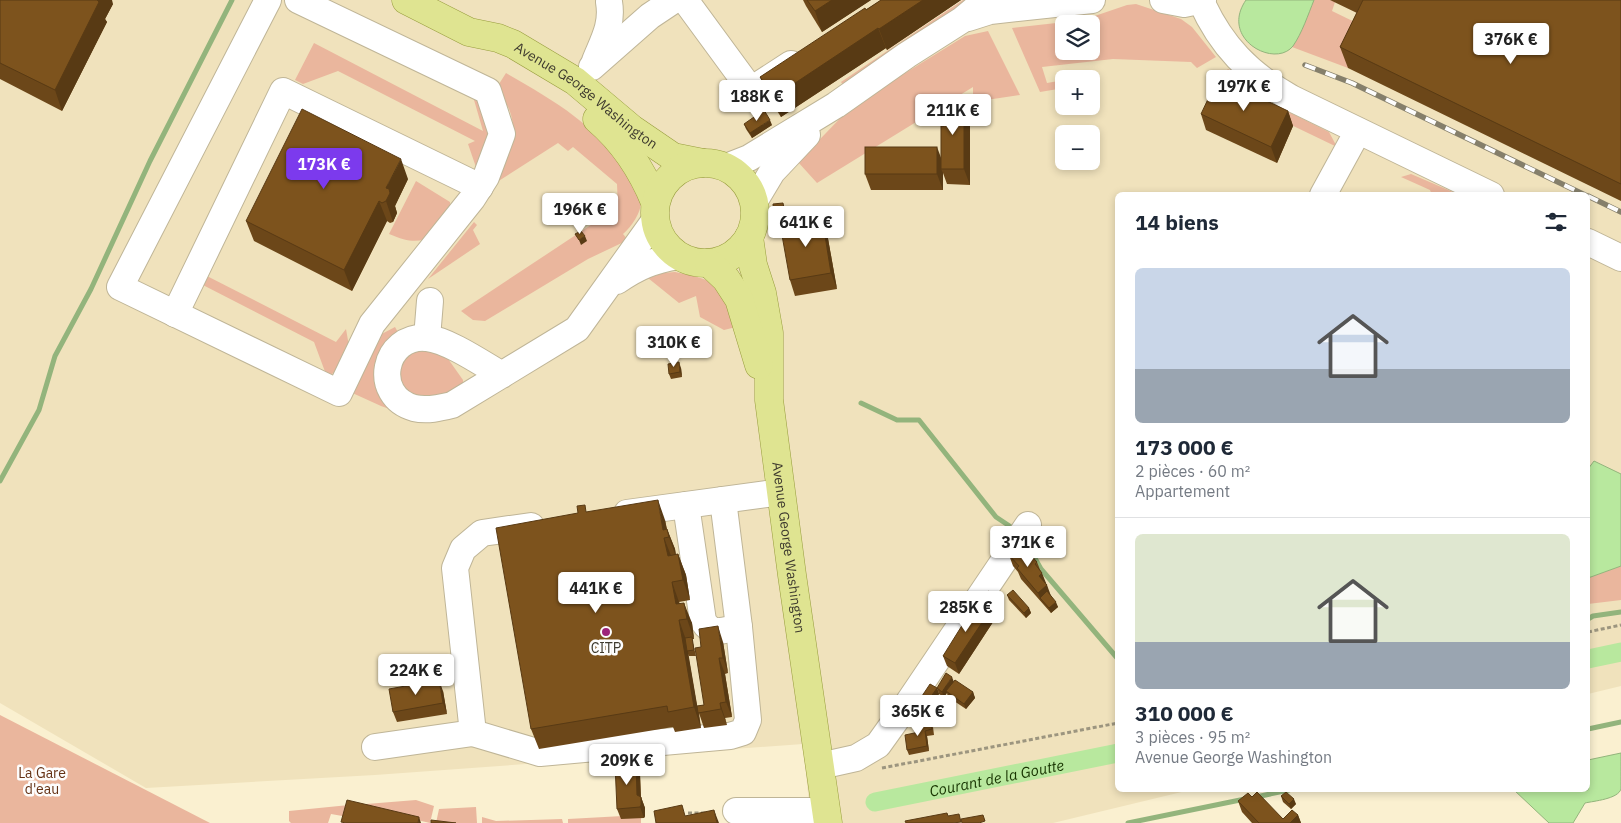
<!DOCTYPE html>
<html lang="fr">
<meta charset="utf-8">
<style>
body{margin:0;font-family:"IBM Plex Sans",sans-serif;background:#f2f2f3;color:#1f2937;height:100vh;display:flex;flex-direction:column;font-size:19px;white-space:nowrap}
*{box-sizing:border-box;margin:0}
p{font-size:16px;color:#747a83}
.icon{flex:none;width:28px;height:28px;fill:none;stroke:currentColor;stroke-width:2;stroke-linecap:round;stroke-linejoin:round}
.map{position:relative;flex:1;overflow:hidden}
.sheet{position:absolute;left:1115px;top:192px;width:475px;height:600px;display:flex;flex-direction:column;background:#fff;border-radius:8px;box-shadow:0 2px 8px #0003}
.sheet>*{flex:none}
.tools{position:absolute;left:1055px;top:15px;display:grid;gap:10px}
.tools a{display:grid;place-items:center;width:45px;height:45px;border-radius:8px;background:#fff;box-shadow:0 2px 8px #0003;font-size:25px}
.price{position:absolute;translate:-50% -42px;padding:0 11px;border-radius:5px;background:#fff;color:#222;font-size:16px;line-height:32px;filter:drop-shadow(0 1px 2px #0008)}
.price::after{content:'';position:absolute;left:50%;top:30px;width:15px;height:11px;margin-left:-8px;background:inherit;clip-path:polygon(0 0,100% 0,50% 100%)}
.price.selected{background:#7c3aed;color:#fff}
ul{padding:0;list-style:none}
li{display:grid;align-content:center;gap:10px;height:265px;padding:0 20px}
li+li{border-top:1px solid #e0e1e3}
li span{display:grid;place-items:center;height:155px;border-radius:8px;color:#555}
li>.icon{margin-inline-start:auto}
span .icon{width:90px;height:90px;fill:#fffc;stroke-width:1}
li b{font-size:21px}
h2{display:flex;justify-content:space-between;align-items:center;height:60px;padding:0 20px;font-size:21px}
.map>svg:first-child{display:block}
</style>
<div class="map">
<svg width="1621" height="823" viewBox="0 0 1621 823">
<rect width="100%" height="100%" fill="#faf0d0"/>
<path fill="#f0e2bc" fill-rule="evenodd" d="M0,0H1621V686L1588,694V195H1118V790H1190L1053,823H811L803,744L375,775L146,788L0,703ZM1064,24H1091V51H1064ZM1064,79H1091V106H1064ZM1064,134H1091V161H1064Z"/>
<g fill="#eab69d" fill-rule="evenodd">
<polygon points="963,0 971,0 843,85 841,82"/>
<polygon points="1314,0 1330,0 1335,2 1332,11 1367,28 1348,68 1292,47"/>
<path d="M1136,4L1181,19L1192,27L1216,57L1197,68L1191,62L1113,59L1042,67L1047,83L1064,80V88L1040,92L1012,28L1083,20L1127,5ZM1064,24H1091V51H1064Z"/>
<polygon points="988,31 1020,95 973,102 973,87 817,183 798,162 852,106 965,36"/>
<path d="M314,43L483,131L472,93C482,104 491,125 488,141C487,151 480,161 477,170L468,144L475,141L338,71L303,84L295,80Z"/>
<polygon points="1228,69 1273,104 1329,132 1337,147 1212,87"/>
<path d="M506,73C553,100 599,126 628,174C632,180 638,187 640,193C645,208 633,225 623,234L628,240L588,259L485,321L473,320L461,311L618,207L617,184L573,147L568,151L558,143L494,184C507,162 520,136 509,109C508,106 505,103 503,99C501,95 500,89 499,84Z"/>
<polygon points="1411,174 1460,195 1432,195 1430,190 1401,177"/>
<path d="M416,181L450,202L451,215C429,240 422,248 389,234Z"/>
<polygon points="474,222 477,225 473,230 480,244 428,279"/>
<path d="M675,272C690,275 709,278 720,289C726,296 732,317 736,327L724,330L700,317L696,296L679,303L648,278L663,273Z"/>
<polygon points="203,274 336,342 346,329 349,346 343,367 327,377 314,342 199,283"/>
<polygon points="395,327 399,334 395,411 381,406 348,391 376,337"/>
<polygon points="417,348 446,356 463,380 463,385 439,397 425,399 407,391 401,384 398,364"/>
<polygon points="1621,566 1621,600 1588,604 1588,578"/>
<polygon points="0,715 210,823 0,823"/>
<polygon points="416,800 434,806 430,823 354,805"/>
<polygon points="349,805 348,817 331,814 328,823 291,823 289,821 289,811"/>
<polygon points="476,807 477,823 436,823 439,809"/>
<polygon points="641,815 641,823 568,823 568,819"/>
<polygon points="482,817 496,821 562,819 563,823 482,823"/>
</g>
<g fill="#b8e89e" stroke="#93b47c">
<path d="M1246,0H1314C1308,15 1302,33 1293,46C1275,69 1219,39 1246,0Z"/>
<polygon points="1594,461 1621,474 1621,566 1588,578 1588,469"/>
<path d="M1621,753C1621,762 1621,781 1621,789C1618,799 1594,801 1585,803L1573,823H1549L1514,790H1588V760Z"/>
</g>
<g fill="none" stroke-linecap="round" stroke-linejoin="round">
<g stroke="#93b47c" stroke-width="5">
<polyline points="861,403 897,420 919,420 996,517 1011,527"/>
<polyline points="0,481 39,410 55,356 91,289 150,161 232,0"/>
<polyline points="1027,544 1041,569 1118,659"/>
<polyline points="1588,619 1593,616 1621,612"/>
<polyline points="1588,729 1621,722"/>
<polyline points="1256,797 1289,790"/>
<polyline points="1128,823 1245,799"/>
</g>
<g stroke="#b8e89e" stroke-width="19">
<polyline points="1588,659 1621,652"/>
<path id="s1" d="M875,802L1118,753"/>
</g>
<g stroke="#bfb597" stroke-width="28">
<g id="minor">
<polyline points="268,0 120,287 339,393 372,324 472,199 486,177 502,134 488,91 298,0"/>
<polyline points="685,0 751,90 791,64"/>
<polyline points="1163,0 1184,4 1203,0"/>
<path d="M1201,1C1221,46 1249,74 1291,98L1491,195"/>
<polyline points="968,18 990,11 1092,0"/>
<path d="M595,61C603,41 613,25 609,2"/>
<polyline points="592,67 650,16 674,0"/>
<polyline points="726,167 749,158 836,105 907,55 962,20 986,0"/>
<polyline points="1323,195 1358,131"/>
<polyline points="754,202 772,172 807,135"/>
<polyline points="1588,242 1621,258"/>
<path d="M617,281C639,266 652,261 678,256"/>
<polyline points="175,314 283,91 480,187"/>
<polyline points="427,338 430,301"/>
<path d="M502,375C483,364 448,340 427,338C383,334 371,396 414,408C427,411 440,408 452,405L577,329L655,220"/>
<path d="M686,505L703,621C713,637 723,630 739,627"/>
<polyline points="627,513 781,492"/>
<polyline points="531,526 482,533 463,549 455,568 473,733 540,753 730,736 743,732 748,720 739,627 723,500"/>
<polyline points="375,747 473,733"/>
<polyline points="820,766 856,758 878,745 906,706 1028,525"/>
<polyline points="736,811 826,811"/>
</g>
</g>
<g stroke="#989d3e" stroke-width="29">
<g id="major">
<path id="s2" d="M406,0L469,32L498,38L513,44L575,81L632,129L673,157L703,163"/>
<path d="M597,119C624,142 642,170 655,202"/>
<circle cx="705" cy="213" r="50"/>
<path id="s3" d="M749,237L753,265L762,293L769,333V400L792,575L828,823"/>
<polyline points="709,263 726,279 739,299 759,365"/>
</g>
</g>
<g stroke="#9c957f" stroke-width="3" stroke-dasharray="4 2.5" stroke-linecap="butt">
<polyline points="1588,632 1621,625"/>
<polyline points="882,768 1118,723"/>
<polyline points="688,813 706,813"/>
</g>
<use href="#minor" stroke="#fff" stroke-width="26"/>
<use href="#major" stroke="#dfe491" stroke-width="28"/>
<g stroke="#857f6b" stroke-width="5.5">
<g id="rail">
<polyline points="1305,65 1352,83 1585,195"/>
<polyline points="1588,196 1621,212"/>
</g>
</g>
<use href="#rail" stroke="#fdfdfd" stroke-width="4" stroke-dasharray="11" stroke-linecap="butt"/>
</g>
<g fill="#6c4719">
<polygon points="0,0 113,4 105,19 107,22 62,111 0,79"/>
<polygon points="803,0 871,0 822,32 806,6"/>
<polygon points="881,0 961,0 887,50 886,48 781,117 768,97 760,77"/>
<polygon points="1330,0 1621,0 1621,201 1348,68 1340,47 1357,13"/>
<polygon points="1288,111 1293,126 1277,163 1206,130 1201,114"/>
<polygon points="970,117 970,185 947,184 943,173 943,190 871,190 865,174 941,158 944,126"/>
<polygon points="744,124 772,125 752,138 746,129"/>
<polygon points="408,179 395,206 397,213 393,222 390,223 387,221 352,291 254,241 246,221"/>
<polygon points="785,208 787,218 776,220 774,215"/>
<polygon points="822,217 827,233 837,289 795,296 790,280"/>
<polygon points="681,368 682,377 671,379 669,374"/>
<polygon points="587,512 665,520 667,529 675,549 676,555 678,554 686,575 690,600 679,602 692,623 694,639 692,639 696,656 689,656 688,654 697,706 704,705 701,647 723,642 728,673 725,674 732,717 725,718 727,725 704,728 699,713 701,728 675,732 673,727 539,749 531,729"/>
<polygon points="1009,555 1037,562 1050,595 1058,607 1051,613 1021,579 1018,572 1013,566"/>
<polygon points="1007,595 1029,608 1031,613 1026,618 1009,600"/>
<polygon points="1003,605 993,622 959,674 947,666 943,656 980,606"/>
<polygon points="954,682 973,692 975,698 966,709 948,697 947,693 944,697 939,694 937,688"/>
<polygon points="937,688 939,694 930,706 924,701 922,696"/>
<polygon points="443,691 447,714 397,722 393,712"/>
<polygon points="933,727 934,735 927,736 929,751 909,755 907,750 919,732"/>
<polygon points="640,774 641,797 645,808 645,816 644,818 621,819 617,809"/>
<polygon points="1281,796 1296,804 1291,809 1283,802"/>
<polygon points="1252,797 1283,819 1298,815 1301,823 1252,823 1242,812 1238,801"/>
</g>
<g fill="#583a14">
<polygon points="97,0 112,0 113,4 105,19 107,22 62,111 55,90"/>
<polygon points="832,0 871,0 822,32 815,11"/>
<polygon points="923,0 961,0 887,50 879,29"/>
<polygon points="878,28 886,48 781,117 774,97"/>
<polygon points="964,101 970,117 970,185 964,169"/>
<polygon points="1288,111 1293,126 1277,163 1271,147"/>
<polygon points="770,120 772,125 752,138 750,133"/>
<polygon points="937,147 943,163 941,169 943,173 943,190 937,174"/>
<polygon points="401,159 408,179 395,206 397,213 393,222 386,201 386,188"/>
<polygon points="379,201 387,221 352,291 344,270"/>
<polygon points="822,217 827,233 837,289 831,273"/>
<polygon points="585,236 587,241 581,245 579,240"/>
<polygon points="679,362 681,368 682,377 680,372"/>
<polygon points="658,500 665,520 668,537 663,530"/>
<polygon points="667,529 675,549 676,557 669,537"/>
<polygon points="664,538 672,558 668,556"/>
<polygon points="678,554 686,575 690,600 683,580"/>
<polygon points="1042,573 1046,583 1043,586 1039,576"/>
<polygon points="672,582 679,602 682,619 676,604"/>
<polygon points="1047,585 1051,596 1040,598 1038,593"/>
<polygon points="1001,600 1003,605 993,622 991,617"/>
<polygon points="1056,602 1058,607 1051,613 1049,608"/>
<polygon points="684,603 692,623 694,639 687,619"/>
<polygon points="1029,608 1031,613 1026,618 1024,613"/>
<polygon points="989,612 993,622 959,674 955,663"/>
<polygon points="679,620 686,640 701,728 694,707"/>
<polygon points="718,626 723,642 728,673 723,658"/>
<polygon points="719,658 725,674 732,717 726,702"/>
<polygon points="952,677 954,682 944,697 942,692"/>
<polygon points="439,680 443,691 447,714 443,703"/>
<polygon points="937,688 939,694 930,706 928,701"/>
<polygon points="973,692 975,698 966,709 964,704"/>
<polygon points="720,703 725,718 727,725 721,709"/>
<polygon points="925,731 927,736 929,751 927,746"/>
<polygon points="636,763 640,774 641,805 641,797 645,808 645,816 644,818 640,807 637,795"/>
<polygon points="1294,799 1296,804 1291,809 1289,804"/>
<polygon points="714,810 719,823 717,823"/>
<polygon points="1298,815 1301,823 1290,823"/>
<polygon points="419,817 421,823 418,823"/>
</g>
<g fill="#7d531d" stroke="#583a14">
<polygon points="0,0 97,0 99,2 55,90 0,63"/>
<polygon points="807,0 832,0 815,11"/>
<polygon points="881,0 923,0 879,29 878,28 774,97 760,77 865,8 866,10"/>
<polygon points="1363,0 1621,0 1621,184 1340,47"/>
<polygon points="1218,78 1288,111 1271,147 1201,114"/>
<polygon points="944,101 964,101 964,169 941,169 941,126 944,126"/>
<polygon points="302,109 401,159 386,188 389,189 390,193 386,201 382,203 379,201 344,270 246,221"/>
<polygon points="764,110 770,120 750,133 744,124"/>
<rect x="865" y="147" width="72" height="27"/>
<polygon points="783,203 785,213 774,215 773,204"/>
<polygon points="822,217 831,273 790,280 780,224"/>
<polygon points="581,231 585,236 579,240 575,234"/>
<polygon points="679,362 680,372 669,374 668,364"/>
<polygon points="658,500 663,530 667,529 669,537 664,538 668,556 678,554 683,580 672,582 676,604 684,603 687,619 679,620 694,707 668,712 667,706 531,729 496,528 578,513 577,506 585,505 586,512"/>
<polygon points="1021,544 1037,562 1035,564 1042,573 1039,576 1047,585 1038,593 1017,568 1019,566 1009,555"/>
<polygon points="1013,590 1029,608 1024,613 1007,595"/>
<polygon points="988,591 1001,600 991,617 989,612 980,606"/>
<polygon points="1047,591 1056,602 1049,608 1040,598"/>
<polygon points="976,603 989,612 955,663 943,656"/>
<polygon points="718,626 723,658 719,658 726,702 720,703 721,709 698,713 697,706 704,705 695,648 701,647 699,629"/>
<polygon points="692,637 694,650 687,651 685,638"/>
<polygon points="946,673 952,677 942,692 937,688"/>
<polygon points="439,680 443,703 393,712 389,689"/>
<polygon points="955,680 973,692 964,704 946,691"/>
<polygon points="930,684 937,688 928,701 922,696"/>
<polygon points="931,721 932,729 925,731 927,746 907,750 905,735 919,732 917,724"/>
<polygon points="636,763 637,795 641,797 641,805 640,807 617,809 615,764"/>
<polygon points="1257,792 1283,819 1292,810 1298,815 1290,823 1259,823 1238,801 1248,793 1252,797"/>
<polygon points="1286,792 1294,799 1289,804 1281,796"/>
<polygon points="347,800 419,817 418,823 346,823 341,822"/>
<polygon points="682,805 685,816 714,810 717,823 656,823 654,811"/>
<polygon points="947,813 948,816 959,814 961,822 953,823 906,823 905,821"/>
<polygon points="983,815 985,821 979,823 962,823 961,819"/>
<polygon points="431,820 456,823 431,823"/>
</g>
<circle fill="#9d237a" stroke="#fdfdfd" stroke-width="2" cx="606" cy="632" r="5"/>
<g text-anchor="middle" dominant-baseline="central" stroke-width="5" stroke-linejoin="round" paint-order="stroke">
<g font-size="14" fill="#3e3a2e" stroke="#fdfdfd">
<text stroke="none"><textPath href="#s2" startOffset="206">Avenue George Washington</textPath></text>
<text stroke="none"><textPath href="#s3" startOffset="314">Avenue George Washington</textPath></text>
</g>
<g font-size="14" fill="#3e3a2e" stroke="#fdfdfd">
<text x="606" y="648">CITP</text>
</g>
<g font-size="14" fill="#643114" stroke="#fdfdfd">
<text x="42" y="773">La Gare<tspan x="42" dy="16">d'eau</tspan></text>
</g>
<g font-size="15" font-style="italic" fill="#173400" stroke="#fdfdfd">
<text stroke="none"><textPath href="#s1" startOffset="124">Courant de la Goutte</textPath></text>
</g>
</g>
</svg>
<div class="tools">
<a><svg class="icon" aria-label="layers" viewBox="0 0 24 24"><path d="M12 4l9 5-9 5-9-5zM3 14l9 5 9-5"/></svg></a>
<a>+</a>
<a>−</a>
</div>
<b class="price" style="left:1511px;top:65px">376K €</b>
<b class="price" style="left:1244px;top:112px">197K €</b>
<b class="price" style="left:757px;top:122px">188K €</b>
<b class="price" style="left:953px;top:136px">211K €</b>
<b class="price selected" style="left:324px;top:190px">173K €</b>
<b class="price" style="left:580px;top:235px">196K €</b>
<b class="price" style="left:806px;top:248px">641K €</b>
<b class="price" style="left:674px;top:368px">310K €</b>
<b class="price" style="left:1028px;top:568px">371K €</b>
<b class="price" style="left:596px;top:614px">441K €</b>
<b class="price" style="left:966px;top:633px">285K €</b>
<b class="price" style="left:416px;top:696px">224K €</b>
<b class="price" style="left:918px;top:737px">365K €</b>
<b class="price" style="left:627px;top:786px">209K €</b>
<section class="sheet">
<h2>14 biens<svg class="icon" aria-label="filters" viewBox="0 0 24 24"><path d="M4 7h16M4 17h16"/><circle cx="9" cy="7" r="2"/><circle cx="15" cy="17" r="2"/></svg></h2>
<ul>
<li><span style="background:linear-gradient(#c9d6e8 65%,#9aa5b1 0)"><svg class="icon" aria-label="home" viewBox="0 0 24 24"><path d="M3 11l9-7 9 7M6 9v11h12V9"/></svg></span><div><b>173 000 €</b><p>2 pièces · 60 m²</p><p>Appartement</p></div></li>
<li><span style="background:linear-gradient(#dfe7d0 70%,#9aa5b1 0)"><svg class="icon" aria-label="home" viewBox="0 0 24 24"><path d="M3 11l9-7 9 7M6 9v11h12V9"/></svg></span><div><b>310 000 €</b><p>3 pièces · 95 m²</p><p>Avenue George Washington</p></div></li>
</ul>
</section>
</div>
